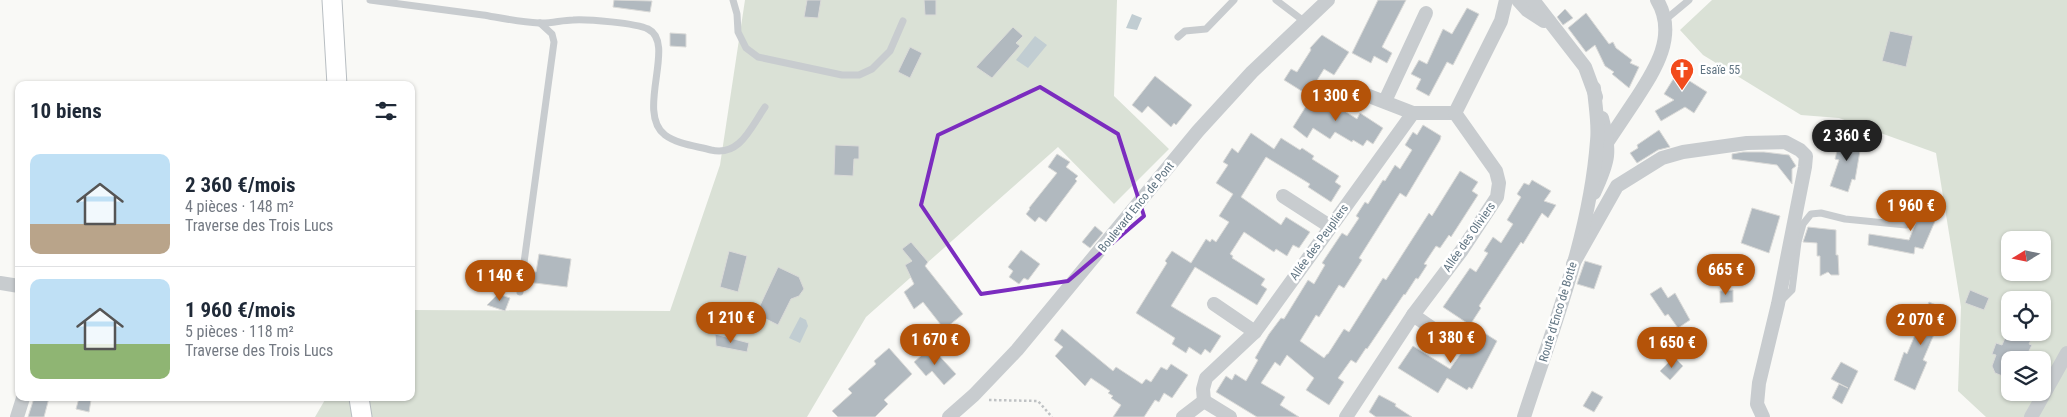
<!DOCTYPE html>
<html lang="fr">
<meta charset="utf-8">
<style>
body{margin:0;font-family:"Roboto Condensed",sans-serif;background:#f2f2f3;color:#1f2937;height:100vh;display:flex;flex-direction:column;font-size:19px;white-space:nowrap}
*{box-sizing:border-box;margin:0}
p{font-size:16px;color:#747a83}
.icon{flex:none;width:28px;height:28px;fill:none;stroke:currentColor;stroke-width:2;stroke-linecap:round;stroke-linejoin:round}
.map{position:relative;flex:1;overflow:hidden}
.panel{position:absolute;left:15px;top:81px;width:400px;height:320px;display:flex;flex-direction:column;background:#fff;border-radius:10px;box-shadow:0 1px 4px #0004}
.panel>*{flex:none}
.needle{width:32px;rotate:260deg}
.tools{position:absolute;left:2001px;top:231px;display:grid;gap:10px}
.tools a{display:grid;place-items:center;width:50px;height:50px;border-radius:10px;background:#fff;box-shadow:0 1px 4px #0004;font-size:25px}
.price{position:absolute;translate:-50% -42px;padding:0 11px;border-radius:18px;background:#b45309;color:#fff;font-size:16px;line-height:32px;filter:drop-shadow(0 1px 2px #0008)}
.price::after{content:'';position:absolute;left:50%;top:30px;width:15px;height:11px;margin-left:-8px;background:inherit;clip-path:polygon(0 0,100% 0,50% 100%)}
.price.current{background:#222;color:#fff}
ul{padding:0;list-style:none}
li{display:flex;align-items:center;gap:15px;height:125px;padding:0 15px}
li+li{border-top:1px solid #e0e1e3}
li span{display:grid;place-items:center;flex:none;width:140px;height:100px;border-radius:10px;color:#555}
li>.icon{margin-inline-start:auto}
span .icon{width:60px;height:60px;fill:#fffc;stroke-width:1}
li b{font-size:21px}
h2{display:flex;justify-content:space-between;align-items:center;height:60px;padding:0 15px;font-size:21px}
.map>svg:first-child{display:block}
</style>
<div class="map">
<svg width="2067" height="417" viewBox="0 0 2067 417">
<rect width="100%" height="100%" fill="#f9f9f6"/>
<g fill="#dae1d6" fill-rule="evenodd">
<polygon points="745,0 1117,0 1114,96 1169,149 1114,204 1058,147 866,317 807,417 315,417 326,398 411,398 411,310 670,311 720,165"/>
<path d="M1712,0H2067V417H1986L1958,391L1961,307L1936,153L1839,118L1801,115L1703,55L1680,30ZM2010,240H2042V272H2010ZM2010,300H2042V332H2010ZM2010,360H2042V392H2010Z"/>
</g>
<g fill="#c1cdd2">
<polygon points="1132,14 1142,18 1137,30 1126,28"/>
<polygon points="1035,36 1047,45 1028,68 1016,60"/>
<polygon points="725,304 736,307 729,330 725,331 719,327"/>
<polygon points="800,317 806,320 808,326 800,343 789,338"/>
</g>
<g fill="#b1b9bf" stroke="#dadad8">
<polygon points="614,0 652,1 650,12 613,7"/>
<polygon points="807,0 821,0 818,18 804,17"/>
<polygon points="924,0 936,0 936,15 925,15"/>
<polygon points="1378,0 1406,0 1382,47 1392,53 1387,63 1374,56 1371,63 1352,53"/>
<polygon points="1467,8 1479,14 1453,65 1447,62 1429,96 1416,89 1421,79 1411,74 1419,60 1427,64 1443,29 1452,34"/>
<polygon points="1565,9 1573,18 1563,25 1557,17"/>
<polygon points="1586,13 1609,44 1613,42 1616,48 1632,60 1630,63 1639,67 1629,88 1612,74 1614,72 1605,66 1595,45 1586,52 1568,28"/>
<polygon points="1013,27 1023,36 1016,43 1020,46 992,78 976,67"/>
<polygon points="1890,31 1913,36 1906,67 1882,61"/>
<polygon points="670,33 686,34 686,47 670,46"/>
<polygon points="1322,35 1349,52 1334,75 1324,69 1308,95 1284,80 1291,69 1297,72 1311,50 1310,48"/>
<polygon points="910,47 922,53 910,78 898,72"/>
<polygon points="1677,73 1707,92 1694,113 1685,107 1661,121 1655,111 1674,100 1664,94"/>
<polygon points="1155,76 1192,105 1176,125 1174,123 1171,127 1148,106 1142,113 1132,105"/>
<polygon points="1315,92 1357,119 1360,113 1383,128 1373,144 1367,140 1363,146 1353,140 1352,142 1335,132 1330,139 1313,128 1307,138 1293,127"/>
<polygon points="1423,125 1441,136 1440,140 1406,197 1400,193 1359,258 1362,260 1344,288 1339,285 1319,317 1316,315 1300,341 1324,358 1327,354 1328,354 1344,329 1349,332 1383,278 1386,280 1429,213 1432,216 1460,171 1478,182 1472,191 1478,195 1451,237 1449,235 1440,248 1436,246 1424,264 1427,265 1418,279 1416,278 1405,295 1404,294 1367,349 1366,348 1356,363 1351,360 1338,378 1344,382 1329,405 1306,390 1314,378 1287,355 1280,366 1275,362 1261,383 1285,397 1280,405 1299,417 1257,417 1216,392 1226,376 1232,380 1235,374 1246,381 1258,360 1255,358 1269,334 1281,318 1284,319 1308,280 1314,284 1325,265 1322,263 1342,233 1347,236 1359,218 1356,216 1365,202 1368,204 1383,180 1385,181 1395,165 1400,169 1412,150 1405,145 1413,132 1417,135"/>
<polygon points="1659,130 1670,147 1658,150 1637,163 1630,153 1638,148 1637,145"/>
<polygon points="1251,133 1274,149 1281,138 1300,150 1302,148 1314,156 1312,159 1339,176 1335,182 1341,186 1331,202 1308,187 1310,184 1266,157 1241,197 1281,225 1286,217 1310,232 1299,248 1293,245 1287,256 1276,249 1274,252 1244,232 1230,254 1233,256 1232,258 1265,279 1261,285 1267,289 1257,305 1195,267 1171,306 1221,336 1210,353 1205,349 1201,355 1189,347 1186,353 1172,344 1175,338 1136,313 1167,263 1165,261 1172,251 1191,263 1206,239 1210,242 1212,239 1216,242 1229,222 1219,216 1233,194 1216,183 1228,165 1223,162 1232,148 1238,153"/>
<polygon points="1841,134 1862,139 1855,180 1852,179 1848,192 1830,186 1839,160 1835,159"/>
<polygon points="835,145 859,146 859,159 854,159 853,176 834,175"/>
<polygon points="1743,152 1764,152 1789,155 1796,166 1792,169 1792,184 1777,165 1732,159 1732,154"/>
<polygon points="1057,154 1070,162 1066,167 1078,176 1075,179 1077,181 1046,222 1039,217 1035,222 1026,214 1030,209 1029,208 1057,173 1048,167"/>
<polygon points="1532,180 1551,191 1544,201 1556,205 1548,218 1542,213 1523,244 1521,242 1479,306 1481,308 1470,325 1443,307 1470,268 1476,272 1488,253 1484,251 1493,237 1501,243 1513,224 1507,220 1521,197 1517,194 1524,183 1529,185"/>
<polygon points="1925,199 1942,205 1923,249 1915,247 1914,254 1868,245 1869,234 1909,240"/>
<polygon points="1752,208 1780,216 1769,253 1741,243"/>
<polygon points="1095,226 1103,233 1090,248 1082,242"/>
<polygon points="1808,227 1836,230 1836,255 1838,255 1839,275 1831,275 1828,272 1820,276 1820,256 1817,256 1817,243 1803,242"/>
<polygon points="911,242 928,262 925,266 963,314 947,327 941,325 923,302 914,309 904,292 914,284 905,265 912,261 902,249"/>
<polygon points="1021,250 1040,264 1028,280 1024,278 1019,284 1009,277 1013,271 1008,267"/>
<polygon points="729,251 747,256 738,292 720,287"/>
<polygon points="539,254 571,259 567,287 527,282 528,272 536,272"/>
<polygon points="1585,261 1602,266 1594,289 1577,284"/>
<polygon points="778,267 799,277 804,289 799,296 791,299 778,325 756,314"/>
<polygon points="1661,287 1668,298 1675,293 1690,320 1678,328 1668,314 1665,316 1650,294"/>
<polygon points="1733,290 1733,302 1720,303 1720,291"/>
<polygon points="1970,290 1989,298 1984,310 1965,303"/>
<polygon points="498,294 510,298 505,311 487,305"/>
<polygon points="1929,302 1950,311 1949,319 1946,327 1939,324 1935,332 1923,360 1927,362 1915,390 1894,380 1904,352 1907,354"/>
<polygon points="1062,329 1113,371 1116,367 1142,384 1146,379 1151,382 1161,367 1167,370 1171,364 1188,375 1172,398 1164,393 1159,402 1155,400 1144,417 1113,417 1121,405 1111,398 1113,396 1108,393 1110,391 1091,378 1085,386 1055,356 1063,347 1054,340"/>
<polygon points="1478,329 1497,341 1472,389 1469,387 1467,390 1447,378 1438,393 1398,368 1413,346 1450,369"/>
<polygon points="2008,331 2031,340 2029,344 2032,345 2027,355 2020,353 2018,359 2010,356 2010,379 1995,373 1992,366 1996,355 1992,354 1996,343 2002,345"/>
<polygon points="715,334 749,343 747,352 716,346"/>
<polygon points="931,347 956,374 944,385 932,371 926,376 914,362"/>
<polygon points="889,348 912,374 884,400 888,404 875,417 838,417 832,411 852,393 848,389 876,364 874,361"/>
<polygon points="1674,357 1683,366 1670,380 1660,371"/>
<polygon points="1841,362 1858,371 1842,404 1832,398 1839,384 1848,388 1831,379"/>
<polygon points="1592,391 1603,397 1594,412 1583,406"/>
<polygon points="1379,395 1396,404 1395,406 1412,417 1376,417 1369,412"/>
<polygon points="34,398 49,398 44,417 28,417"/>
<polygon points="79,398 91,400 89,412 76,409"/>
</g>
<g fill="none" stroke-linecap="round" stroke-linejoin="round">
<g stroke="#b8bec2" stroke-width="21">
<g id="secondary">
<polyline points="332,0 337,85"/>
<polyline points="359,398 362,417"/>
</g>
</g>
<polyline stroke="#bfc2c4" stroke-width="2.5" stroke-dasharray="2.5 2.5" stroke-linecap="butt" points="989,400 1038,401 1052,417"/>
<g stroke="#c8cccf" stroke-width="7">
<path d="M370,0C408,5 445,10 483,15C501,18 520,22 539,23C550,24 562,20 573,20C587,19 636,23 648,29C677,43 635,112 665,135C677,144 696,146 711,150C740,157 751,127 765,107"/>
<polyline points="733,0 737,14 738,32 746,48 758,57 842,75 859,75 872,69 890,51 903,21"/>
<polyline points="1276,0 1305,22"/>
<polyline points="1665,20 1689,0"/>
<polyline points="1178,37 1185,31 1206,29 1234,0"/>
<polyline points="520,292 554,42 552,34 540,23"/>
<polyline points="1780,302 1792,290 1798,242 1803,224 1811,214 1821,213 1845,219 1906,225"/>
</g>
<g stroke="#c8cccf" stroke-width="14">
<polyline points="1518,0 1527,10 1544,21"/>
<polyline points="1533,0 1585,67 1596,97"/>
<polyline points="1356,91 1413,113"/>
<polyline points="1385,101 1426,13"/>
<path d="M1606,144C1616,129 1626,114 1636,99C1655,70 1678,35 1657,0"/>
<path d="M1594,193C1609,161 1611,152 1602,118"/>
<polyline points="1283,196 1331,227"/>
<polyline points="1573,264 1617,186 1662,158 1683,152 1747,143 1785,142 1800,150 1806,156 1805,167 1778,304 1759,383 1757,404 1763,417"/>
<polyline points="0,283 19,286"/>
<polyline points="1214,304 1255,332"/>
<polyline points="1413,315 1442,335"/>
<polyline points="1204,401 1203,389 1206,378 1255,332 1413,113 1455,113"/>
<polyline points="1204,401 1230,417"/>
<polyline points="17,417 23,398"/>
<polyline points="949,417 974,395 1017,350 1198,131 1252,72 1328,0"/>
<polyline points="1183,417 1204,401"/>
<polyline points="1346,417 1413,315 1462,250 1497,197 1499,183 1496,171 1455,113 1501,21 1506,0"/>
<path d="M1524,417C1553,327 1590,236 1597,141C1599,124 1595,105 1594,88"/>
<polyline points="2031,417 2067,353"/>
</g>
<use href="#secondary" stroke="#fff" stroke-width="19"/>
</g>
<path fill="none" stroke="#7b2cbf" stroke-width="4" stroke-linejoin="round" d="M1040,87L1118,134L1144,216L1068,281L981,294L921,205L938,135Z"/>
<defs>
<g id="church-pin" transform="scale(1.25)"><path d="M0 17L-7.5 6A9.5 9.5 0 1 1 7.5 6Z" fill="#f24b1c" stroke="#fff"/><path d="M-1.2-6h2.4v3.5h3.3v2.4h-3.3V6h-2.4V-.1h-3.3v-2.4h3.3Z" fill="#fff"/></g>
</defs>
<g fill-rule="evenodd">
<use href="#church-pin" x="1682" y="70"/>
</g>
<g text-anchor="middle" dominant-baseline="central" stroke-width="5" stroke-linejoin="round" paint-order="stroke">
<g font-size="12" fill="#617583" stroke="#fff" text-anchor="start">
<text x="1700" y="70">Esaïe 55</text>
</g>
<g font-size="12" fill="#617583" stroke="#fff">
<text transform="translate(1136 207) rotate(-51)">Boulevard Enco de Pont</text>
<text transform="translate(1469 237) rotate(-55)">Allée des Oliviers</text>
<text transform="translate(1319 242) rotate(-54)">Allée des Peupliers</text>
<text transform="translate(1558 312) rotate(-73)">Route d'Enco de Botte</text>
</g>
</g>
</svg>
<div class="tools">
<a><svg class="needle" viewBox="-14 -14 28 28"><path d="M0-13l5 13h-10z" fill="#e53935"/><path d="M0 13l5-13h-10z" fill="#747a83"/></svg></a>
<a><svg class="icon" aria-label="locate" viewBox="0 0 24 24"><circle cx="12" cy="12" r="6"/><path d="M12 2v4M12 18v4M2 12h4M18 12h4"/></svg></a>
<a><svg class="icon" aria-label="layers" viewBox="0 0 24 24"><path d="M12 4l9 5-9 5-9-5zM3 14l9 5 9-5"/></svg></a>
</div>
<b class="price" style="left:1336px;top:122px">1 300 €</b>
<b class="price current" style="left:1847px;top:162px">2 360 €</b>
<b class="price" style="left:1911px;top:232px">1 960 €</b>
<b class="price" style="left:1726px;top:296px">665 €</b>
<b class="price" style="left:500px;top:302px">1 140 €</b>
<b class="price" style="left:731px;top:344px">1 210 €</b>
<b class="price" style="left:1921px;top:346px">2 070 €</b>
<b class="price" style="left:1451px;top:364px">1 380 €</b>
<b class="price" style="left:935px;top:366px">1 670 €</b>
<b class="price" style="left:1672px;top:369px">1 650 €</b>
<section class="panel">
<h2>10 biens<svg class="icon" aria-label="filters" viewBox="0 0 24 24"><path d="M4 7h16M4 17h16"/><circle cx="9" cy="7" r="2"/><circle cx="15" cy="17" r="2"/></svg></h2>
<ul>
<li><span style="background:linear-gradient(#bfe0f5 70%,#b9a48a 0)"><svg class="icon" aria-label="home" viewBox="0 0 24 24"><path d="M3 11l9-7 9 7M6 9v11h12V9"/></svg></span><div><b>2 360 €/mois</b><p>4 pièces · 148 m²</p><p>Traverse des Trois Lucs</p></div></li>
<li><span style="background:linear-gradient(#bfe0f5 65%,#8fb573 0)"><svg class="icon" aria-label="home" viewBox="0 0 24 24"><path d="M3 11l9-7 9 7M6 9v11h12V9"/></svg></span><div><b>1 960 €/mois</b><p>5 pièces · 118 m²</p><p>Traverse des Trois Lucs</p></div></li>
</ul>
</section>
</div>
